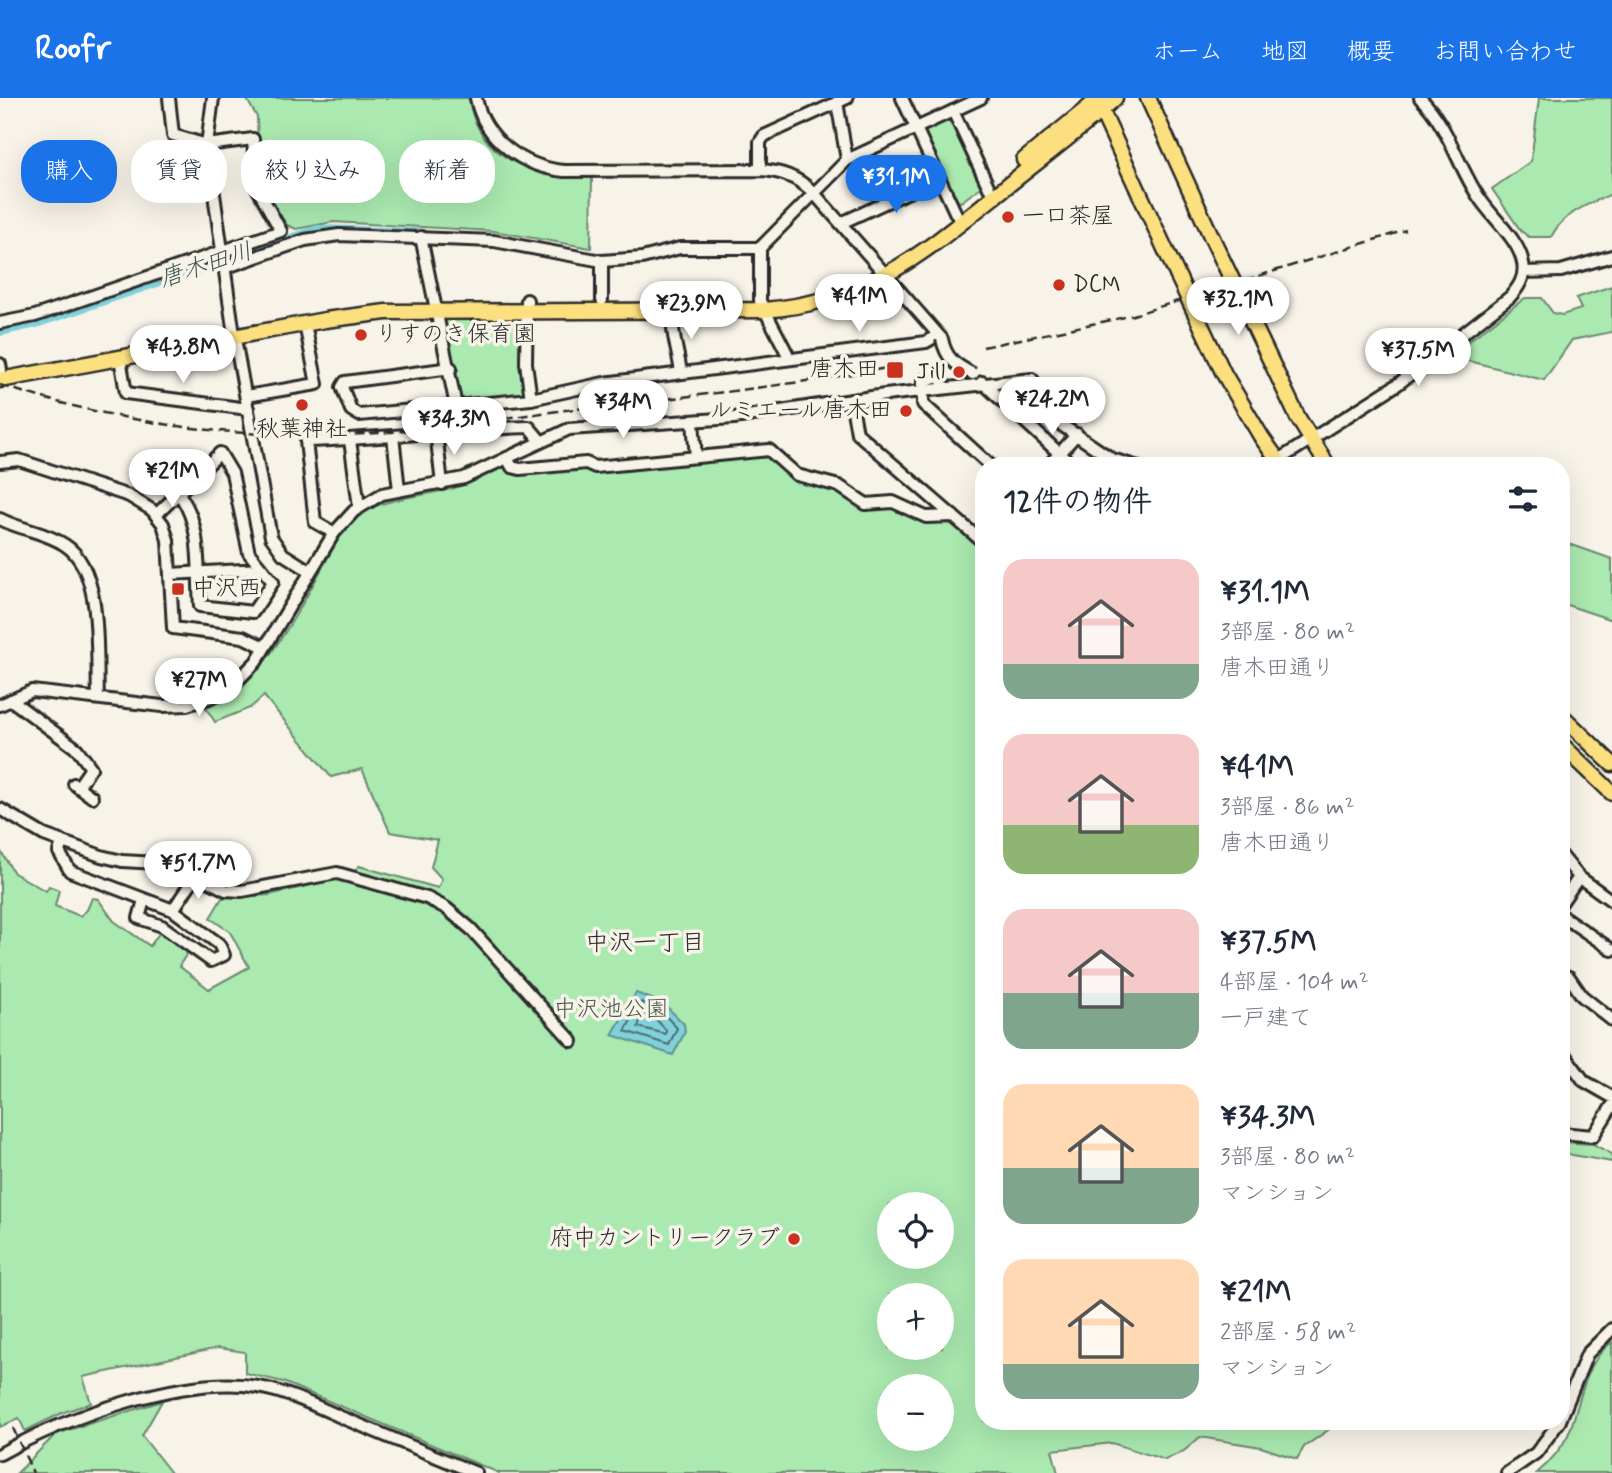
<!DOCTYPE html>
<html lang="ja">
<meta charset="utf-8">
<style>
body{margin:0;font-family:Mynerve,"Klee One",sans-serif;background:#f2f2f3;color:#1f2937;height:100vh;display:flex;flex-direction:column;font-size:26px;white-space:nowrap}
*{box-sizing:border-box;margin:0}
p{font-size:23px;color:#747a83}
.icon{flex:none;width:38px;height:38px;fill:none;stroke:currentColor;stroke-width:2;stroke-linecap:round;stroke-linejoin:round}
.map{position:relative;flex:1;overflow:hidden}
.drawer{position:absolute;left:975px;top:359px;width:595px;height:973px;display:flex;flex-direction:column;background:#fff;border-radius:28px;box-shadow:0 7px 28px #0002}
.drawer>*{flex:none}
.hud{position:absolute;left:21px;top:42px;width:665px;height:63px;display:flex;gap:14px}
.buttons{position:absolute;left:877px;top:1094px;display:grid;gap:14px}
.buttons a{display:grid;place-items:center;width:77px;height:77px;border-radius:50%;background:#fff;box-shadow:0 7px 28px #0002;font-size:35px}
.price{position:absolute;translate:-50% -60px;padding:0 16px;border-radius:24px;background:#fff;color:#222;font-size:23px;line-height:46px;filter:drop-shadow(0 2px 4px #0008)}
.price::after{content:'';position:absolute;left:50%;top:42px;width:21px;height:16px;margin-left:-10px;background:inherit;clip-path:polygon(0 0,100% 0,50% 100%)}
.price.current{background:#1a73e8;color:#fff}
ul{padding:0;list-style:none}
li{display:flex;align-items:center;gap:21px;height:175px;padding:0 28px}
li span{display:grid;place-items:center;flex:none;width:196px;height:140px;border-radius:21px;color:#555}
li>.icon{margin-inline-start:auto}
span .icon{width:84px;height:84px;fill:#fffc;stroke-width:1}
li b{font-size:30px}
h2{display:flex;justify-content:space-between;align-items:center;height:84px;padding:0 28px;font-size:30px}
.tag{padding:0 24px;border-radius:28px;background:#fff;box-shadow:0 7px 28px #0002;font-size:24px;line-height:63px}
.tag.current{background:#1a73e8;color:#fff}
header{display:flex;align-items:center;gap:42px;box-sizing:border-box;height:98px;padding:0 35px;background:#1a73e8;color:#fff}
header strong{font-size:33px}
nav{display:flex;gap:38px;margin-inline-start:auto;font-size:24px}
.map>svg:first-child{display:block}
</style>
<header>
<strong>Roofr</strong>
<nav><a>ホーム</a><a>地図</a><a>概要</a><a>お問い合わせ</a></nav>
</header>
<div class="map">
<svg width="1612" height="1375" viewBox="0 0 1612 1375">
<rect width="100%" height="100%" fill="#f7f3e8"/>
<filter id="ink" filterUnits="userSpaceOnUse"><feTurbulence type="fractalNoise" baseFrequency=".0143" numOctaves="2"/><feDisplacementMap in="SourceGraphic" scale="14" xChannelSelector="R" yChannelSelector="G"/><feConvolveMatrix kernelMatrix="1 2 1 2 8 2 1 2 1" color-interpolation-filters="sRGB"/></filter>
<g filter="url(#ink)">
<g fill="#aae9b0" stroke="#6a8a6e" stroke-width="2" fill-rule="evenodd">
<path d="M246,0H469C477,62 538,81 592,79L591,150L493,133L333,124L296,131L287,127L259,87L257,19Z"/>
<path d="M1539,0H1612V96C1588,106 1563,115 1551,139H1529L1521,133L1492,91L1531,63Z"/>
<polygon points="948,19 953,22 982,84 981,89 961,104 955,102 924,35 926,29"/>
<polygon points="1612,188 1612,234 1572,242 1544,282 1449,258 1525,200 1542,200 1553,215 1562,217 1581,211 1576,200"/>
<polygon points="446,218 517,219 524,224 527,294 523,299 463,304 459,301 454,267 442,223"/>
<path d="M768,356L796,381L834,391L865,409H893L926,423L954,426L984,453V1323H1341L1304,1349L1297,1361L1261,1349L1200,1339L1184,1353L1165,1362L1112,1345L1052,1352L1058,1375H499L283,1284L245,1275V1254L218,1250L83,1279L91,1305L64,1314L25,1333L19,1320L0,1329V752L14,775L46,793L49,788L59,792L55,808L80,818L87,812L92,800L98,801L114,823L150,848L160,834L188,854L179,868L209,891L249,869L230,834L210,820L222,800L269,797L337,781L399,796L442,815L466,835L562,938L570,931L473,827L428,796L355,773L359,768L438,790L442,781L431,769L438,742L390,734L362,671L331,679L264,598L250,610L215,624L206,610C266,590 309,491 340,438C367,399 403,402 446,392C467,388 487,376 506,367L511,373ZM889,1106H942V1158H889ZM889,1197H942V1250H889ZM889,1288H942V1340H889Z"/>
<polygon points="1561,443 1612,461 1612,522 1561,505"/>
<polygon points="1561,1044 1593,1046 1612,1056 1612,1064 1561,1055"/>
<path d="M1612,1244V1375H1537C1550,1364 1560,1353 1568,1337C1581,1306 1583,1265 1612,1244Z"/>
<polygon points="162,1303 142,1338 171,1375 17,1375 56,1336"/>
</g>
<polygon fill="#80d1da" stroke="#5e8f94" stroke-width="2" points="636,895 663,905 684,926 685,934 673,957 612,937"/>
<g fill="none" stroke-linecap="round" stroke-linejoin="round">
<g stroke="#4d6d71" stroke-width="2">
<polygon points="641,904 659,911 677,930 669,947 625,933"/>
<polygon points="646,915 654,919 666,932 666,936 638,929 642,917"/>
</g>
<polyline stroke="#80d1da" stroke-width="8" points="0,234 36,226 317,131 416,134"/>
<g stroke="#2b2b2b" stroke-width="16">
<g id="minor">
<polyline points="213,0 207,47 233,230 271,439 283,456 310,473"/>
<path d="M476,0C484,42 524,69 564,73L760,72C781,73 797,79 813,94L942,241"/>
<polyline points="902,0 956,116"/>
<polyline points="837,4 847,62"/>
<polyline points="953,13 989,90"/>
<polyline points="760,72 760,44 764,38 847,0"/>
<polyline points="841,125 939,80"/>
<polyline points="421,139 456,308"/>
<polyline points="760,150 760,203 790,261"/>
<polyline points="602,163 602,202"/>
<polyline points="224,170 305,142 339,137 494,143 602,163 642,160 680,150 760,150 847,62 981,0"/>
<polyline points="1524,174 1561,173 1612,158"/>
<polyline points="527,202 526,265 531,301"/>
<path d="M672,212C671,237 678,251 681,275"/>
<polyline points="0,225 35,218 281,133 256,88 253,41 207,47 173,37 169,0"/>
<polyline points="120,260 126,295 248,311"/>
<polyline points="0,266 1,272"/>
<polyline points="451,270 345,284 342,289 351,312 359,317 531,301 604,285 926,244 938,237"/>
<polyline points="982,284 1073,368"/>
<polyline points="944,290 941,279 923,282 923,306 991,368"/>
<polyline points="246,298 317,286 305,226"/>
<polyline points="851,302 857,335 984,445"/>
<polyline points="693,324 696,359"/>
<polyline points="436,334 442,386"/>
<polyline points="393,338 399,392"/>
<polyline points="350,342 359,409"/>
<polyline points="507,360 512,369 520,371 586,365 595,369 769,352 797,377 839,388 866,406 893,404 926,419 953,418"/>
<polyline points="0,364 19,362 129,398 152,412 163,426 168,442 173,530 243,539 264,549"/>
<polyline points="1048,368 1077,336"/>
<path d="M1269,368L1398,286L1510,199C1518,190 1526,179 1523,165C1519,141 1491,119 1478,98C1457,66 1448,27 1420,0"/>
<path d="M156,417L220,355L232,375L249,455L273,484L253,514L200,508C197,470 203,428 179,396"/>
<path d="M0,421C21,432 46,434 65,447C104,472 96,557 98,600"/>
<path d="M334,435L315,424L306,343C381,341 454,331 529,329L540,342"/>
<polyline points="170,476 261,471"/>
<polyline points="11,602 77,651 91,670 78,689"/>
<polyline points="0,607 32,593 162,608 187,607 212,599 232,588 256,564 334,435 354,413 382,396 464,380 569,331 734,320 885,297 1032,281 1060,326 1112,361 1135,368"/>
<polyline points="74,686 92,699"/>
<polyline points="0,711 44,737 101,758 122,763 175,766 226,792 242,793 337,775 427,800 446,810 471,831 572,943"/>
<polyline points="62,744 59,754 70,773 173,812 219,846 224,857 211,863 162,828 139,820 144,802"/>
<polyline points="1561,757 1579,779 1612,803"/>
<polyline points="1561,805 1579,779"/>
<polyline points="173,812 196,777"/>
<polyline points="1561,817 1612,852"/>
<polyline points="1561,877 1569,879 1582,898 1612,922"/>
<polyline points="1561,952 1584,983 1612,999"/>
<polyline points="1561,1035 1593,1038 1612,1008"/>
<polyline points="1561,1320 1587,1256 1612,1231"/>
<path d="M0,1356C64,1320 185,1276 258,1289C288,1294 316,1308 343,1320C387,1338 431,1357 476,1375"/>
<polyline points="1507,1375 1536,1355 1560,1323"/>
</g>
</g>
<g stroke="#2b2b2b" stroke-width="19">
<g id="major">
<polyline points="1148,0 1212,140"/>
<polyline points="1098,5 1166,153"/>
<polyline points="1024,62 1100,0"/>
<path d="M0,282L325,222L386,214L764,212C871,204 928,151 1007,88C1043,59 1081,31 1115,0"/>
<polyline points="1298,320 1328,368"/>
<polyline points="1262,340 1282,368"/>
<polyline points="1561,617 1612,666"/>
<polyline points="1561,646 1612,695"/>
</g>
</g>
<use href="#minor" stroke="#f7f3e8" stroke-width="10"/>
<use href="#major" stroke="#fce080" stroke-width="14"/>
<g stroke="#2b2b2b" stroke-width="2.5" stroke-dasharray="10 5" stroke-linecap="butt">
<polyline points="983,249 1130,218 1406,132"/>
<path d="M0,287C110,323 224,340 340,337C415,335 491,321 566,312C674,300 781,289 887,270"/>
<polyline points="13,1330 33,1375"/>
</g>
<g stroke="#2b2b2b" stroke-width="16" stroke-linecap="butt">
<path id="minor-bridge" d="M942,241C946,261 956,267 973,276"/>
</g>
<g stroke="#2b2b2b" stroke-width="19" stroke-linecap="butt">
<g id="major-bridge">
<polyline points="1212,140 1298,320"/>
<polyline points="1166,153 1224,276 1262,340"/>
</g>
</g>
<use href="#minor-bridge" stroke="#f7f3e8" stroke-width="10"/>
<use href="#major-bridge" stroke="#fce080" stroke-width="14"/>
</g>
</g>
<g fill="#c8321e" stroke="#f7f3e8" stroke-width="2.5">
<circle cx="1008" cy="119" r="7"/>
<circle cx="1059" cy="187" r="7"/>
<circle cx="361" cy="237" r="7"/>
<rect x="886" y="263" width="18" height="18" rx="3.5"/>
<circle cx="959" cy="274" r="7"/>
<circle cx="302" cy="307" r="7"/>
<circle cx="906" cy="313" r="7"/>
<rect x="171" y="484" width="14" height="14" rx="3.5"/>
<circle cx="794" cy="1141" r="7"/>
</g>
<g text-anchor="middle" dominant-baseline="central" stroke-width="7" stroke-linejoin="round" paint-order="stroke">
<g font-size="23" fill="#2b2b2b" stroke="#f7f3e8" text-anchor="start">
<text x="1022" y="119">一口茶屋</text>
<text x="1073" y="187">DCM</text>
<text x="375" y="237">りすのき保育園</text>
<text x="879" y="272" text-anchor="end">唐木田</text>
<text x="945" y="274" text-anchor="end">Jill</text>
<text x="892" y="313" text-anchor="end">ルミエール唐木田</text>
<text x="302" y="332" text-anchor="middle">秋葉神社</text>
<text x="192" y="491">中沢西</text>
<text x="780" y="1141" text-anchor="end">府中カントリークラブ</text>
</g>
<g font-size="23" fill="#4b5a4c" stroke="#f7f3e8">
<text x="611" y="912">中沢池公園</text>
</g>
<g font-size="24" font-style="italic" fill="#405457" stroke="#f7f3e8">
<text transform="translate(206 168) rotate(-18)">唐木田川</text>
</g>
<g font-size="24" fill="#2b2b2b" stroke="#f7f3e8">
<text x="645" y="845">中沢一丁目</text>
</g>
</g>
</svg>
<div class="buttons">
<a><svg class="icon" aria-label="locate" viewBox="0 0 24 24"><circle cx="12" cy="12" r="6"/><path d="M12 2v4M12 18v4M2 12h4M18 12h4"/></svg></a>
<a>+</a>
<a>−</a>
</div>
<b class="price current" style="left:896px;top:117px">¥31.1M</b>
<b class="price" style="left:859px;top:236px">¥41M</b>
<b class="price" style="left:1238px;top:239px">¥32.1M</b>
<b class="price" style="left:691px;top:243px">¥23.9M</b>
<b class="price" style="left:183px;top:287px">¥43.8M</b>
<b class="price" style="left:1418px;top:290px">¥37.5M</b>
<b class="price" style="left:1052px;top:339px">¥24.2M</b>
<b class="price" style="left:623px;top:342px">¥34M</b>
<b class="price" style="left:454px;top:359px">¥34.3M</b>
<b class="price" style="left:172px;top:411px">¥21M</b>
<b class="price" style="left:199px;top:620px">¥27M</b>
<b class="price" style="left:198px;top:803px">¥51.7M</b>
<div class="hud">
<a class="tag current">購入</a>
<a class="tag">賃貸</a>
<a class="tag">絞り込み</a>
<a class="tag">新着</a>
</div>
<section class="drawer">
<h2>12件の物件<svg class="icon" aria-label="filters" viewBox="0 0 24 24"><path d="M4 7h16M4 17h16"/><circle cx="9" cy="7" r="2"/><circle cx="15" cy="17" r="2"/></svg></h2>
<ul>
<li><span style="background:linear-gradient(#f6c9c9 75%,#7fa58c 0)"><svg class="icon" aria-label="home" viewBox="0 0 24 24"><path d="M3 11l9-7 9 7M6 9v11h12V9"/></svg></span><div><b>¥31.1M</b><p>3部屋 · 80 m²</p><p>唐木田通り</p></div></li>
<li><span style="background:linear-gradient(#f6c9c9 65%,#8fb573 0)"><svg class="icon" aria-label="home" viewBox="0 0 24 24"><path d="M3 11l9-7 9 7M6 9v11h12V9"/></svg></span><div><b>¥41M</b><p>3部屋 · 86 m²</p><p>唐木田通り</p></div></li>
<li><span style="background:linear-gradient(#f6c9c9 60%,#7fa58c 0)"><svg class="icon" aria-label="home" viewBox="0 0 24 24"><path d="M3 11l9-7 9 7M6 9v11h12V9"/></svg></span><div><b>¥37.5M</b><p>4部屋 · 104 m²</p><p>一戸建て</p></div></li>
<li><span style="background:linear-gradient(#ffd9b3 60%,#7fa58c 0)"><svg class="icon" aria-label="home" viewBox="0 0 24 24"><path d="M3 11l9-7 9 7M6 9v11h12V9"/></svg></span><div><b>¥34.3M</b><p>3部屋 · 80 m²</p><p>マンション</p></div></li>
<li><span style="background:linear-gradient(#ffd9b3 75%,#7fa58c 0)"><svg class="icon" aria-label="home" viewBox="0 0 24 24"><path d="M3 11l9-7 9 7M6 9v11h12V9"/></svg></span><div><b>¥21M</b><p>2部屋 · 58 m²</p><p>マンション</p></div></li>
</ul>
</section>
</div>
